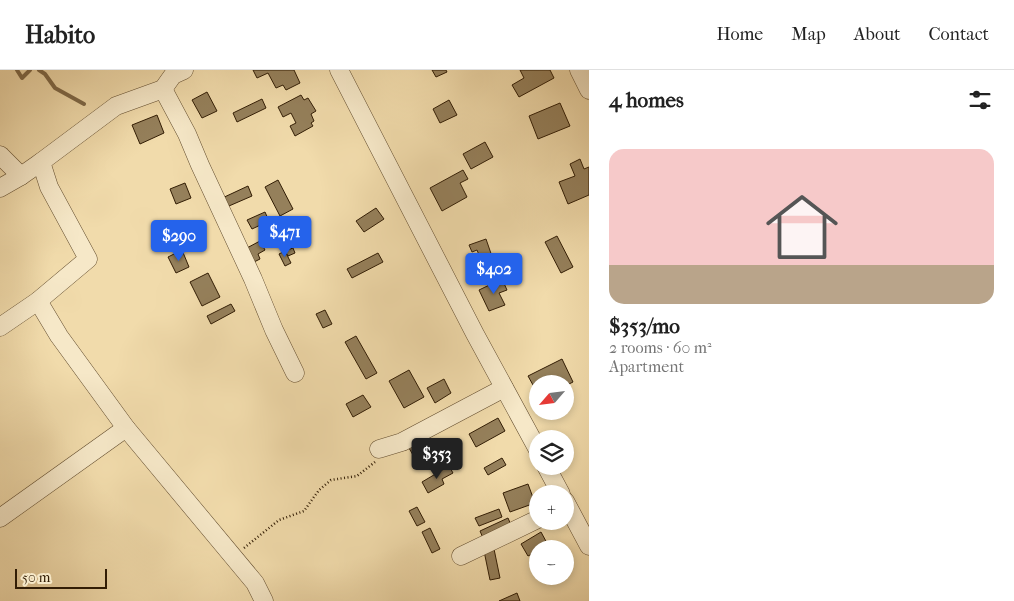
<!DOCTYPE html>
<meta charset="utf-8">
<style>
body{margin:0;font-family:"IM FELL French Canon",serif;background:#f6f6f6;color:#222;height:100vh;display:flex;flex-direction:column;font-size:19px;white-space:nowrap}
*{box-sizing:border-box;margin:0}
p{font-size:16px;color:#767676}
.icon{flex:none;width:28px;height:28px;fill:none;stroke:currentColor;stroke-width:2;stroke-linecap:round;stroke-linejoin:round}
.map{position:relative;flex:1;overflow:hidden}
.sheet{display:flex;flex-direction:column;background:#fff;width:425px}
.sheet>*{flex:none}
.needle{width:32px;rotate:242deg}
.tools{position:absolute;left:529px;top:305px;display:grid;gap:10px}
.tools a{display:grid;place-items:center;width:45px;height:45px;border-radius:50%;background:#fff;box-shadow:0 2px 8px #0003;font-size:25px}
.scale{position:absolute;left:15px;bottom:12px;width:92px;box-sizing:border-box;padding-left:5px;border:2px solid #321d05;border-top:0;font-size:14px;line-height:18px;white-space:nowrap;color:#321d05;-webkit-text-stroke:4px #f6e8c8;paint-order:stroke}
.price{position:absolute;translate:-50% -42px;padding:0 11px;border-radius:5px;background:#2563eb;color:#fff;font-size:16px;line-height:32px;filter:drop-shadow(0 1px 2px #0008)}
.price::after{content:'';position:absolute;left:50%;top:30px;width:15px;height:11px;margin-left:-8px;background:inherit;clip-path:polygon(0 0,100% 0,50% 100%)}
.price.active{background:#222;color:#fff}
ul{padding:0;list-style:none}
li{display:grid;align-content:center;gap:10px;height:265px;padding:0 20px}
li+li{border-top:1px solid #e0e0e0}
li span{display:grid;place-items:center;height:155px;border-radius:15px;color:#555}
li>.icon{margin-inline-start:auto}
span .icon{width:90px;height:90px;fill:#fffc;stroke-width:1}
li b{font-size:21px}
h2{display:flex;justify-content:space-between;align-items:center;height:60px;padding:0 20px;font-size:21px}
header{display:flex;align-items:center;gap:30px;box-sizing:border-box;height:70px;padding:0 25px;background:#fff;border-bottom:1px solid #e0e0e0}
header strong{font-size:24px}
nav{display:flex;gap:28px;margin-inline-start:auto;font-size:18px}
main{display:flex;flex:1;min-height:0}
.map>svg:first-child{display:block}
</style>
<header>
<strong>Habito</strong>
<nav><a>Home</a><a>Map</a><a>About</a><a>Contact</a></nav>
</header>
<main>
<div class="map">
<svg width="589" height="531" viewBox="0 0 589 531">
<rect width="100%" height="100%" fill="#f1dbab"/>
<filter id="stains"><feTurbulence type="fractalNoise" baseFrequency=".004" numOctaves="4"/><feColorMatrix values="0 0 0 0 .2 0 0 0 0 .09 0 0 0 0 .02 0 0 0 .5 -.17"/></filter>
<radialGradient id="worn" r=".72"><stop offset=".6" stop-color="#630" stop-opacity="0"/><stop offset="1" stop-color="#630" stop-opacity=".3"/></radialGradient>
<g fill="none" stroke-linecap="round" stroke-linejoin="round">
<g stroke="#7e6847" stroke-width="4">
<polyline points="17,0 22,8 30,0"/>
<polyline points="39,0 45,4 55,18 84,34"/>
</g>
</g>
<g fill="#95805b" stroke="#321d05">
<polygon points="253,0 294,0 300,13 286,20 283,15 276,18 268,3 257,8"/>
<polygon points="432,0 446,0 447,2 436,7"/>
<polygon points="520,0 550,0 554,8 519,27 512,15 524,8"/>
<polygon points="207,22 217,41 202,48 192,30"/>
<polygon points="301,25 304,30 308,28 316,41 311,44 314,51 311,53 313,56 295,66 290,56 296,53 291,43 283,47 278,37"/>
<polygon points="262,29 266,38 237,52 233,43"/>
<polygon points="449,30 457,45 440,53 433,39"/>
<polygon points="560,33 570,56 538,69 529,46"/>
<polygon points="157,45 164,63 140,74 132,55"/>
<polygon points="485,72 493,87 471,99 463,84"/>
<polygon points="580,89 584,99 589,97 589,125 568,134 559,112 575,106 570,94"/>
<polygon points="463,100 468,109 460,113 467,127 442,141 430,118"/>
<polygon points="278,110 293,139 280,146 265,117"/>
<polygon points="185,113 191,128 176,134 170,119"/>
<polygon points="248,116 252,126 222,139 218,130"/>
<polygon points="376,138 384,149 364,162 356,151"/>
<polygon points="265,142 269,151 252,159 247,150"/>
<polygon points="557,166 573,197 561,203 545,172"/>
<polygon points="486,169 496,198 486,202 477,180 472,182 469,175"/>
<polygon points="260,171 265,180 258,184 260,189 252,193 245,179"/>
<polygon points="293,178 295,183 288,186 285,181"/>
<polygon points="182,180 189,197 176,203 168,187"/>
<polygon points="285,181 291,193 285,196 279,184"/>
<polygon points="378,183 383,192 352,208 347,199"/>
<polygon points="208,203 220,227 202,236 190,212"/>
<polygon points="502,209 507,220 499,223 505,235 489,241 479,220"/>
<polygon points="231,234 235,241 211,254 207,246"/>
<polygon points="325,240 332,254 323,258 316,244"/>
<polygon points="356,266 377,303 366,309 345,272"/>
<polygon points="562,289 573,312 565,316 565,314 538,314 538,324 528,306"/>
<polygon points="409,300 424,327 404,338 389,311"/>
<polygon points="444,309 451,323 435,333 427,318"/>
<polygon points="363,325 371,337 353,347 346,334"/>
<polygon points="498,348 505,361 476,377 469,364"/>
<polygon points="417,374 425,388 417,392 409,378"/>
<polygon points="502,388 506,395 488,405 484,398"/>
<polygon points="449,396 453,403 442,409 444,414 428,423 422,412"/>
<polygon points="528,414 535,433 510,442 503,423"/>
<polygon points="417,437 425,452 417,456 409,441"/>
<polygon points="499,439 502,447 479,456 475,448"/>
<polygon points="508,448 511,455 483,468 480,461"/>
<polygon points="430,458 440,479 432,483 422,462"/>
<polygon points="541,462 548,475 541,479 538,479 538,481 528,486 521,474"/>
<polygon points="494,479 500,508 490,510 484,481"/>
<polygon points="538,494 538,506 546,506 539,510 531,497"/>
<polygon points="517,523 520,531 499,531"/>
</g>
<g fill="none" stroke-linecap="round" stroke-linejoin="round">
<g stroke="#624c2e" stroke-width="19">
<g id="minor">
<polyline points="184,0 173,5 163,19 116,36 41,92 49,117 88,189 38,231 59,266 126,358 255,513 264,531"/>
<polyline points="339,0 475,264 538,380"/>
<polyline points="579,0 589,20"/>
<polyline points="163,19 187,64 200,95 253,209 274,260 295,303"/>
<polyline points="0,85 21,106"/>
<polyline points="0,118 21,106 41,92"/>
<polyline points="0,257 38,231"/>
<polyline points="379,379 402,372 504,318"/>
<polyline points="546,396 561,424"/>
<polyline points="565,431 589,476"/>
<polyline points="0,448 126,358"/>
<polyline points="461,486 538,449"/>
</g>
</g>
<polyline stroke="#321d05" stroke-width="2.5" stroke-dasharray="1 2.5" stroke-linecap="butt" points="244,478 279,450 304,441 319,420 331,410 357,406 375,392"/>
<use href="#minor" stroke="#f6e8c8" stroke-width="18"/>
</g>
<rect width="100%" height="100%" filter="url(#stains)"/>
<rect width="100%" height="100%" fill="url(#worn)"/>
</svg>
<div class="tools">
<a><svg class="needle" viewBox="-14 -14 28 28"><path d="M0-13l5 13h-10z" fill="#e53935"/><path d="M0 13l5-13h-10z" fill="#767676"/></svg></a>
<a><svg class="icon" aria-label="layers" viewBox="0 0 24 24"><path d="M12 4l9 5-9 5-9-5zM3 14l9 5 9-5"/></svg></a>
<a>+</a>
<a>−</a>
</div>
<div class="scale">50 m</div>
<b class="price" style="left:285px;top:188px">$471</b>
<b class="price" style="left:179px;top:192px">$290</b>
<b class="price" style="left:494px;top:225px">$402</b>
<b class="price active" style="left:437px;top:410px">$353</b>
</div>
<section class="sheet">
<h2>4 homes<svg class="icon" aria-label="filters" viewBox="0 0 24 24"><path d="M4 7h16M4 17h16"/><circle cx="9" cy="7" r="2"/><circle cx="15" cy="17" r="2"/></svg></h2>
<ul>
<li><span style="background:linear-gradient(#f6c9c9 75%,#b9a48a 0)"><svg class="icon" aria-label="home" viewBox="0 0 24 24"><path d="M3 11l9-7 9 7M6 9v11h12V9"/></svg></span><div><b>$353/mo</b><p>2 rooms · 60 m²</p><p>Apartment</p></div></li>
</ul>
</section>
</main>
